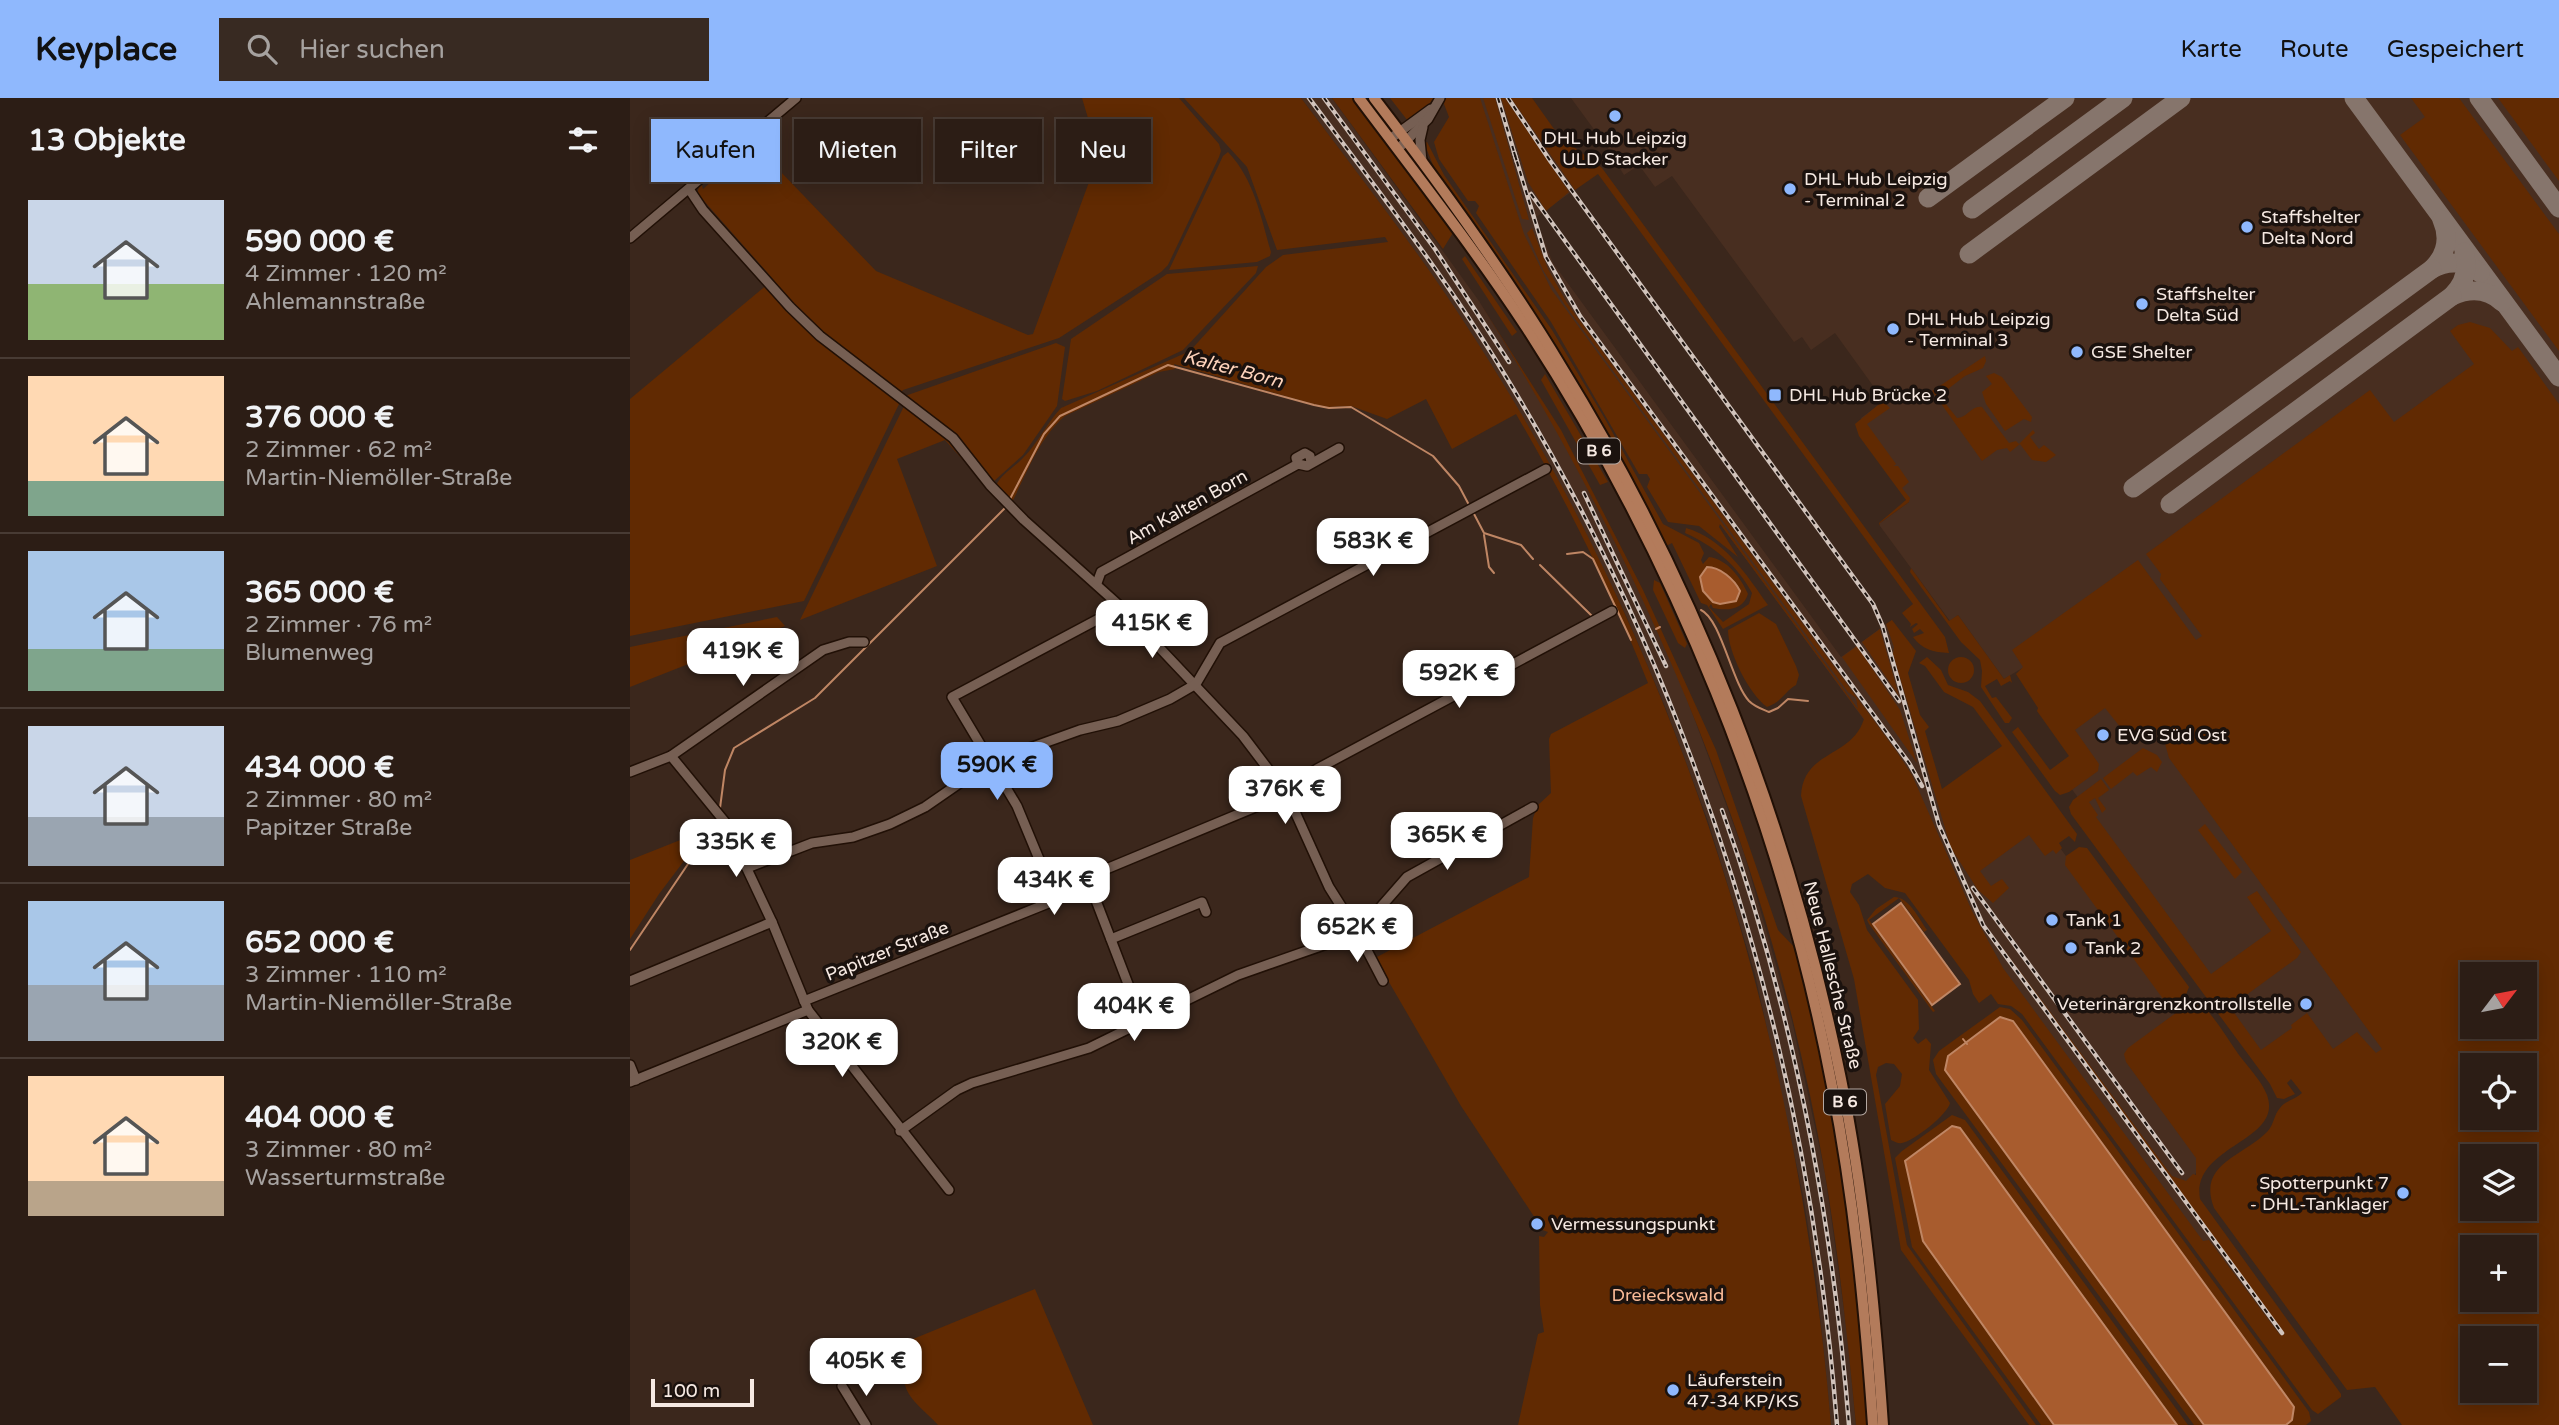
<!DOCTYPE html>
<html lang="de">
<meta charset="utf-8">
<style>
body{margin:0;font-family:"Varela Round",sans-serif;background:#382a22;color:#f1f3f6;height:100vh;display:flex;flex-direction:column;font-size:26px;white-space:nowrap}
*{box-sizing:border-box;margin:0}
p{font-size:23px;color:#a6a2a0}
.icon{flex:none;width:38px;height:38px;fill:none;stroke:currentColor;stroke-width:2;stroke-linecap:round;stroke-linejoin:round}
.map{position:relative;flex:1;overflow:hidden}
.drawer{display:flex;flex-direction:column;background:#2c1d15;width:630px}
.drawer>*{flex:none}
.guide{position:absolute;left:21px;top:21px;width:665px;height:63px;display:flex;gap:14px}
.needle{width:46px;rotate:58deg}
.fabs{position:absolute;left:1830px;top:864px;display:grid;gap:14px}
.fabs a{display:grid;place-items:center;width:77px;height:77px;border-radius:0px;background:#2c1d15;box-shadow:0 4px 18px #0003,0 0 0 2px #483b34;font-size:35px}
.scale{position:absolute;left:21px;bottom:18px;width:103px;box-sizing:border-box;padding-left:7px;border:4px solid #f6e9e2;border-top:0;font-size:19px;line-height:24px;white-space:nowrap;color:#f6e9e2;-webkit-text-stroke:5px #1b120e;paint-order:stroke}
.price{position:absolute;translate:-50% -60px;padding:0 16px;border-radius:14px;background:#fff;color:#222;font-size:23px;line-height:46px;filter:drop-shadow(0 2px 4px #0008)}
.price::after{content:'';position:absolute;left:50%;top:42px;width:21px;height:16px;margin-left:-10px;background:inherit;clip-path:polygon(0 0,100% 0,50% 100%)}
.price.active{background:#8fb8fd;color:#111}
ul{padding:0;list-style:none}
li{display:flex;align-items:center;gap:21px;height:175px;padding:0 28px}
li+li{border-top:2px solid #483b34}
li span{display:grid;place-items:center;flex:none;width:196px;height:140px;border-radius:0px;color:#555}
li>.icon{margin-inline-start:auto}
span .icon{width:84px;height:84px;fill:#fffc;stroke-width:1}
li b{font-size:30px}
h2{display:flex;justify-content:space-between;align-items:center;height:84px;padding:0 28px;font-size:30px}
.chip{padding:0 24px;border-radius:0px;background:#2c1d15;box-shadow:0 4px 18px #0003,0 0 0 2px #483b34;font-size:24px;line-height:63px}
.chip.active{background:#8fb8fd;color:#111}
header{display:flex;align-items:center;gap:42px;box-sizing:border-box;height:98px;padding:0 35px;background:#8fb8fd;color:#111}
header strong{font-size:33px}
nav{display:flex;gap:38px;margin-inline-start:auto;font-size:24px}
.search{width:490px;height:63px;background:#382a22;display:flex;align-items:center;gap:18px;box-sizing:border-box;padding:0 24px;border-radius:0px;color:#a6a2a0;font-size:26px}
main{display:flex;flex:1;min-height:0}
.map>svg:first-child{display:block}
</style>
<header>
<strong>Keyplace</strong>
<div class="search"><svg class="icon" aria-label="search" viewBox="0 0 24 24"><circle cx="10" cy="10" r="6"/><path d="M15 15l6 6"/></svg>Hier suchen</div>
<nav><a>Karte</a><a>Route</a><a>Gespeichert</a></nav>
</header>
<main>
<section class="drawer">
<h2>13 Objekte<svg class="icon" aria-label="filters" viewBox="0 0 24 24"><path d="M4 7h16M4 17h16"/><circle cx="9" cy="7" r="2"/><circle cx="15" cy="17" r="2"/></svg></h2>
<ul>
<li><span style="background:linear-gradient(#c9d6e8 60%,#8fb573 0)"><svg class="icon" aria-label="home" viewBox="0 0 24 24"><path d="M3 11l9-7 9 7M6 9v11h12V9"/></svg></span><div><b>590 000 €</b><p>4 Zimmer · 120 m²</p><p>Ahlemannstraße</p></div></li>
<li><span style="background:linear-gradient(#ffd9b3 75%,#7fa58c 0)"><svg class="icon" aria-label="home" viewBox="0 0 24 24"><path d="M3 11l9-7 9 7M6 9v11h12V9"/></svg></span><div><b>376 000 €</b><p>2 Zimmer · 62 m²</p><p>Martin-Niemöller-Straße</p></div></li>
<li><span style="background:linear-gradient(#a9c7e8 70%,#7fa58c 0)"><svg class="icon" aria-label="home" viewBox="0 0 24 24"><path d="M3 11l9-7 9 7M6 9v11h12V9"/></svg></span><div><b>365 000 €</b><p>2 Zimmer · 76 m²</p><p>Blumenweg</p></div></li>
<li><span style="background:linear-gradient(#c9d6e8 65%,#9aa5b1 0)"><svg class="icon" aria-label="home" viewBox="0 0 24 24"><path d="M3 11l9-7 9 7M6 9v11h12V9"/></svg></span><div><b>434 000 €</b><p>2 Zimmer · 80 m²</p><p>Papitzer Straße</p></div></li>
<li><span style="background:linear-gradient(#a9c7e8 60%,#9aa5b1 0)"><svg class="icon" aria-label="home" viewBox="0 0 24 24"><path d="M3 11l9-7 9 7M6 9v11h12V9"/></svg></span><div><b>652 000 €</b><p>3 Zimmer · 110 m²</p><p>Martin-Niemöller-Straße</p></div></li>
<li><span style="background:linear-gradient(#ffd9b3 75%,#b9a48a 0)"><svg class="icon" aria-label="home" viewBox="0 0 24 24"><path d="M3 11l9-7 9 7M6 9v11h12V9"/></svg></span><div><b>404 000 €</b><p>3 Zimmer · 80 m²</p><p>Wasserturmstraße</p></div></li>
</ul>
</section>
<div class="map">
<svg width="1929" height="1327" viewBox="0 0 1929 1327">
<rect width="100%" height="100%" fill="#3b271c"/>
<g fill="#482e20" fill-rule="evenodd">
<polygon points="671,0 702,0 849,203 916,312 961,394 1015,504 1053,590 1114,755 1162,923 1195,1075 1217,1233 1226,1327 1201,1327 1186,1178 1173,1097 1125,876 1078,723 1035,609 997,520 950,424 867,277 795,167"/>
<polygon points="848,0 893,0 955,84 905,120 923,165 1211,559 1262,522 1269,555 1319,731 1406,717 1560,928 1575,1061 1553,1095 1661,1244 1650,1253 1337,828 1276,679 927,204 896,145"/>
<path d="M941,0H1929V1195L1895,1150V1059H1843L1663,973L1648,983L1590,903L1593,897L1441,690L1465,670L1394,569L1374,581L1328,517L1320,523L1250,428V425L1279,404L1257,371L1231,320L1254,303L1205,235L1181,252L1172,239L1164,244L1042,78L1025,89L1009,67L994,77L989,69L990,67ZM1843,877H1895V929H1843ZM1843,968H1895V1020H1843Z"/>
</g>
<g fill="#612a02" fill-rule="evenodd">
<polygon points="452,0 549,0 589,46 591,53 589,59 538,167 531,174 429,240 273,292 270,296 195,237 157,201 143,181 67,95 71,84 73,91 124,46 246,173 398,237 403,236 469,57"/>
<path d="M554,0H671C726,74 784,147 834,224C1051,553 1168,936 1201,1327H888L908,1236L914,1234L910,1207L909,1138L914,1139L918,1134L907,1130L910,1122L905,1120L831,1008L745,860L899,779L903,720L908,707L921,695L919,641L921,636L1018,585C981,492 936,402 886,316L822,351L796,301L757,321L721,308L698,309L683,306L544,266L545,271L529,274L435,318C409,340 397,375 382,404L366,388C371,376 385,369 393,360C408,345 417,325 431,310L560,253L636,169L653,157L758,144L755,139L647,152L617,69Z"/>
<polygon points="702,0 723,0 824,133 813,151"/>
<polygon points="760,0 804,0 795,11 778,23"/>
<path d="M815,0H850L894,136L921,191L1228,611L1226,600L1218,594L935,207L913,172L897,135L902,130L918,171L937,205L1267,654L1282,677L1342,813L1373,870L1573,1143L1579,1142L1650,1237L1653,1234L1361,834L1542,1078L1556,1083L1563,1076L1566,1077V1060L1496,964L1494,956L1498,950L1554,909L1570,905C1585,919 1597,940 1609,957C1618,969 1631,982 1637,997C1654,1044 1561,1047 1570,1101L1711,1296V1299L1688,1316L1682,1312L1392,916L1381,908L1368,906L1361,896L1349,905L1343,896L1339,882L1275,795L1255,790L1238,776L1222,786L1220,794L1229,807L1237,832L1288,902L1289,931L1283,940L1288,946L1296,940L1301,946L1299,972L1320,1005C1318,1016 1284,1043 1272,1045C1268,1046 1266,1044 1261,1042L1255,1006L1270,988L1272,976L1264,966L1256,965L1248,969L1246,977L1277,1147L1406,1327H1399L1271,1152L1224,881L1171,698C1173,652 1222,660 1234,621L1090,426L1089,429L1108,459L1069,428L1038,424L1017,389L1020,381L1017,376H1009L921,224L846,115L849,108L845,103H838L809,61L804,44L819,19L814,6Z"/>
<polygon points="853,0 865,0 899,122 892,121"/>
<polygon points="871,0 875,0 939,94 916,113 898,84"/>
<path d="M881,0H902L929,38L972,70L1315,539L1319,555C1303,554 1293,552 1283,539L1294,535L1290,531L1284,535L1282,531L1288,526L1286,525L1280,529L1281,526L1272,515L1283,506L968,76L945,92Z"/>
<polygon points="1781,0 1829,0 1929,136 1929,253 1770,37 1795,19"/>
<polygon points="1868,0 1929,0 1929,83"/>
<path d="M797,44L814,77L922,232L975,321L1033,426L1069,445L1074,455L1071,462L1073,466L1079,459C1097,461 1111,480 1118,496C1113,512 1098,513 1083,510L1081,506L1079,509L1093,524L1119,506L1122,495C1108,468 1083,447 1055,435L1056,430C1094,441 1116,476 1138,507L1093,531L1077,507L1071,505L1042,445L1036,448L955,299L908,222L808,79L794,45Z"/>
<path d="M598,54C625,83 630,117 641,154L640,158L627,164L539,172L593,58Z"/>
<polygon points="835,158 887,234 882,238 832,161"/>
<polygon points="628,168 626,175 553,252 467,293 435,303 432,301 441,241 537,176"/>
<polygon points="138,186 270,304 174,503 0,538 0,301"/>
<path d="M848,202L931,332L1013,492L1086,652L1148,832L1167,852L1198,987L1217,1102L1239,1327H1226C1218,1243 1209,1159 1195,1076C1142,764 1017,469 848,202Z"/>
<path d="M1840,224L1860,230L1882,253L1888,249L1929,306V1327H1772L1745,1289L1717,1292L1584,1110C1567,1066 1612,1059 1637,1034C1644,1027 1644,1016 1650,1010C1655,1003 1666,1001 1672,995L1661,981L1657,985L1665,996L1654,1001L1647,1000L1640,986L1441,716L1439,709L1443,702L1471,681L1479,692L1468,700L1476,711L1472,715L1465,700L1459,704L1468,717L1466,719L1581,876L1641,833L1617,799L1627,793L1671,854L1667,860L1600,909L1631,952L1662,930L1661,927L1677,915L1703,951L1727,934L1746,955L1752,951L1539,660L1534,642L1526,631L1503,645L1475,610L1445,632L1469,666L1468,673L1439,694L1430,697L1425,693L1382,634L1388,629L1420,672L1439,658L1407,613L1408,610L1386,576L1393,569L1382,552L1508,462L1566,542L1572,538L1530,481L1531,476L1516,456L1740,292L1764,324L1844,266L1820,233L1828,227ZM1843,877H1895V929H1843ZM1843,968H1895V1020H1843ZM1843,1059H1895V1111H1843ZM1843,1150H1895V1202H1843ZM1843,1241H1895V1293H1843Z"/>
<polygon points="426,245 435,249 427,308 393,357 363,384 323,336 275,298"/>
<path d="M1355,258L1356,263L1353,270L1335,278L1314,294L1312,301L1327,320C1337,320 1342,307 1352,309L1379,345L1386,343L1389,346L1403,332L1405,335L1400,339L1409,351L1414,347L1426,357L1416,364L1402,362L1390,346L1380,354L1377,350L1367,352L1352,363L1302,293Z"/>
<polygon points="1364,275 1372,279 1402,319 1401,324 1394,321 1375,333 1356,306 1352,294 1362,286 1356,278"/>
<polygon points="915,276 978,384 970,387 911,282"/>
<polygon points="1253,303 1260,310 1237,326 1266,366 1264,368 1268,368 1279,384 1272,390 1280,400 1279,404 1250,425 1250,428 1249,425 1276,402 1229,338 1225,326"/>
<polygon points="275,306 319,340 334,359 333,362 315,342 267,361 307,468 170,522"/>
<polygon points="1281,470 1319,523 1328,517 1374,581 1380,577 1382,585 1380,583 1371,588 1367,581 1355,588 1362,600 1366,599 1382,620 1379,625 1375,625 1351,589 1352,573 1350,562 1331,544 1280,474"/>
<polygon points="1024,482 1030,485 1057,546 1055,550 1048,545 1023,492"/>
<path d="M1129,515L1146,526L1166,568L1169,577L1166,587C1154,594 1152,604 1137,609C1119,596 1098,554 1098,532Z"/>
<polygon points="147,519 155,528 0,589 0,549"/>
<polygon points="1262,522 1286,553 1278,575 1290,617 1299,629 1295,633 1312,691 1372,648 1343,609 1314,594 1295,568 1289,565 1297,559 1311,572 1318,587 1338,594 1350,603 1447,736 1445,744 1439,738 1429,745 1432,750 1426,756 1423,752 1415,758 1399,737 1350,773 1361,788 1372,781 1379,790 1363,805 1348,792 1321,750 1263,556 1264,549 1256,526"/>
<polygon points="1250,531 1269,598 1232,544"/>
<polygon points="1227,548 1270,612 1287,665 1212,559"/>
<circle cx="1331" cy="572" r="13"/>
<polygon points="1513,650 1527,657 1532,664 1527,674 1521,669 1507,678 1503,674 1481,691 1473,680"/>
<polygon points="1575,726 1612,774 1605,781 1568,732"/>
<polygon points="78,731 29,796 0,841 0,762"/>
<polygon points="1449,749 1457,750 1559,889 1555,899 1545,907 1536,905 1435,767 1436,758"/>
<path d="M1264,799C1279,799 1289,821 1297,832L1294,834L1269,800L1239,822L1305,913L1303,914L1239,826L1237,822L1246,811Z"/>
<polygon points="1370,909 1380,911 1392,922 1679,1314 1681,1323 1676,1327 1564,1327 1306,976 1303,962 1309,953"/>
<polygon points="1322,1017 1335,1022 1558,1327 1411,1327 1282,1149 1265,1060 1272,1053"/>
<path d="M405,1191L463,1327H308C298,1315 279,1303 275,1287C272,1273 273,1262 266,1248Z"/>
</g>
<g fill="#a85c2e" stroke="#bf8664" stroke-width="2">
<path d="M1077,469C1090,469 1104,481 1110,493L1106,503L1090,506L1083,504L1073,493L1070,479Z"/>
<polygon points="1271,805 1330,886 1302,907 1243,826"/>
<polygon points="1370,919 1383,923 1664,1309 1662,1322 1656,1327 1574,1327 1315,972 1318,958"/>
<polygon points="1322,1028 1330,1030 1547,1327 1424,1327 1293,1143 1275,1063"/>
</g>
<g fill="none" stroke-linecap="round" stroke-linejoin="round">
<g stroke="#bf8664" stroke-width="2">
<polyline points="380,401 414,336 430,318 538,267 684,307 699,310 721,309 803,358 829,388 839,407"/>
<polyline points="843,414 854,435 891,447 903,461"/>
<polyline points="854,437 859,469 864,475"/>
<polyline points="937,456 953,454 963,461 1001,542"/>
<polyline points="910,467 962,518"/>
<path d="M1071,512C1091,521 1102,585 1119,603C1125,609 1132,611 1139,614L1148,610L1158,601L1178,603"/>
<polyline points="1026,531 1030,529"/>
<polyline points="90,710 95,672 104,650 185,600 375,410"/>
<polyline points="0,852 87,723"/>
<polyline points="1333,941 1337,946"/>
</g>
<g stroke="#86756c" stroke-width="19">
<polyline points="1724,0 1929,279"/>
<polyline points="1849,0 1929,110"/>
<polyline points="1298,100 1435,0"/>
<polyline points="1342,111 1493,0"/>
<path d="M1812,122C1820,140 1816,157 1802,171C1818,162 1836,163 1850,175"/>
<path d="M1834,154C1839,171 1834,186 1822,198C1840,190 1858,191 1872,204"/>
<polyline points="1339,156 1551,0"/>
<polyline points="1503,390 1802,171"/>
<polyline points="1540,406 1822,198"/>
</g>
<g stroke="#211006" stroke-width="12">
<g id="minor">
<polyline points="764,38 801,11"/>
<polyline points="772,47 798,21 810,0"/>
<polyline points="792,63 790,42 793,29"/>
<polyline points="59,91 73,112 160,209 190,238 323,340 360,387 394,422 491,509 613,638 657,696 699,789 728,835 753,883"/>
<polyline points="0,140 166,0"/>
<polyline points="668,366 666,360 675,355 680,358 681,365"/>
<polyline points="467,485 471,474 668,366 677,368 709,350"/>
<polyline points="41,658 95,724 142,824 178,912 319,1092"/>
<polyline points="0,674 41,658 193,552 219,544 234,544"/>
<polyline points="657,696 660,688 687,671 982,513"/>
<polyline points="117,770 182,745 223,739 260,726 295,709 334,682 383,656 450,632 488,623 540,601 566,586 590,545 916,371"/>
<polyline points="457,779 513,925"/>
<polyline points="426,802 387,708 322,599 491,509"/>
<polyline points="481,841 572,804 576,814"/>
<polyline points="0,883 142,824"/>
<polyline points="174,903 426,802 457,779 657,696"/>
<polyline points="0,967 6,982"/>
<polyline points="0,984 178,912"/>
<polyline points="270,1033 327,992 342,985 459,950 608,877 728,835 777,779 903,709"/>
<polyline points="212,1288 236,1327"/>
</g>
</g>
<g stroke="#211006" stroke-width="14">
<g id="major">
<path d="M729,0C786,76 844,150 896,229C1045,458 1151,720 1202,988C1224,1100 1235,1213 1243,1327"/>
<path d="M744,0C810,86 875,175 931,268C1066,487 1160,729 1211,981C1234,1095 1245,1211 1253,1327"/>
</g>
</g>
<use href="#minor" stroke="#765f53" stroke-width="9"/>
<use href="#major" stroke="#b37b5b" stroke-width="10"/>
<g stroke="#d1c3bb" stroke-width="4.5">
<g id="rail">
<path d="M679,0C746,90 815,178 873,274C1069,593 1178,955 1207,1327"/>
<polyline points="694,0 805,151 879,264"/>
<polyline points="868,0 887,64"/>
<polyline points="878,0 921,64 1243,506 1253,529 1309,727 1353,827 1652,1235"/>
<polyline points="884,54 916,159 950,218 1279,665 1292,688"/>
<polyline points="901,96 1269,603"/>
<polyline points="954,395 1036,568"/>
<path d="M1092,712C1163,910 1202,1117 1219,1327"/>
<polyline points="1343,790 1552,1075"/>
</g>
</g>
<use href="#rail" stroke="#1b120e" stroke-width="2" stroke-dasharray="5" stroke-linecap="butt"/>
</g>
<g fill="#8fb8fd" stroke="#1b120e" stroke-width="2.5">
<circle cx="985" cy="18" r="7"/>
<circle cx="1160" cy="91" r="7"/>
<circle cx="1617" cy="129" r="7"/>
<circle cx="1512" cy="206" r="7"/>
<circle cx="1263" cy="231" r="7"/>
<circle cx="1447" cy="254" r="7"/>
<rect x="1138" y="290" width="14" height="14" rx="3.5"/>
<circle cx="1473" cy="637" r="7"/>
<circle cx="1422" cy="822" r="7"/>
<circle cx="1441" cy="850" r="7"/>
<circle cx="1676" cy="906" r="7"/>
<circle cx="1773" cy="1095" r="7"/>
<circle cx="907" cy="1126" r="7"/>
<circle cx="1043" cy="1292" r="7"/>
</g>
<g text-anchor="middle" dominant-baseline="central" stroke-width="7" stroke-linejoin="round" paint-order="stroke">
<g fill="#1b120e" stroke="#b4a8a2" stroke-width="2">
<rect x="948" y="340.5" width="42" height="25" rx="5"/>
<rect x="1194" y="991.5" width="42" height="25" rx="5"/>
</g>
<g font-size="16" font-weight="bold" fill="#f6e9e2">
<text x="969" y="353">B 6</text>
<text x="1215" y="1004">B 6</text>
</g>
<g font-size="18" fill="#f6e9e2" stroke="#1b120e" text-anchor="start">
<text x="985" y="40" text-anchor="middle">DHL Hub Leipzig<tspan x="985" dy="21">ULD Stacker</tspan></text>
<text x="1174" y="81">DHL Hub Leipzig<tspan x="1174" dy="21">- Terminal 2</tspan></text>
<text x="1631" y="119">Staffshelter<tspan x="1631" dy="21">Delta Nord</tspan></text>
<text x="1526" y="196">Staffshelter<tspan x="1526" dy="21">Delta Süd</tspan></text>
<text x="1277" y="221">DHL Hub Leipzig<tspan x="1277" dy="21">- Terminal 3</tspan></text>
<text x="1461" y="254">GSE Shelter</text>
<text x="1159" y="297">DHL Hub Brücke 2</text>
<text x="1487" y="637">EVG Süd Ost</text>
<text x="1436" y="822">Tank 1</text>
<text x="1455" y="850">Tank 2</text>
<text x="1662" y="906" text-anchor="end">Veterinärgrenzkontrollstelle</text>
<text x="1759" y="1085" text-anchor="end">Spotterpunkt 7<tspan x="1759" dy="21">- DHL-Tanklager</tspan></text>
<text x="921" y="1126">Vermessungspunkt</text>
<text x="1057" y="1282">Läuferstein<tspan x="1057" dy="21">47-34 KP/KS</tspan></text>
</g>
<g font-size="18" fill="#f6e9e2" stroke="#1b120e">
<text transform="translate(557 409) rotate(-29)">Am Kalten Born</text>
<text transform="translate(257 853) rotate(-22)">Papitzer Straße</text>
<text transform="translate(1203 877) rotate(76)">Neue Hallesche Straße</text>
</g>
<g font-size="18" fill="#fbbb98" stroke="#1b120e">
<text x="1038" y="1197">Dreieckswald</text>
</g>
<g font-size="19" font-style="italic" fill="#fed3bb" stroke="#1b120e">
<text transform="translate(603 271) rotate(15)">Kalter Born</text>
</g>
</g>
</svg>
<div class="fabs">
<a><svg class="needle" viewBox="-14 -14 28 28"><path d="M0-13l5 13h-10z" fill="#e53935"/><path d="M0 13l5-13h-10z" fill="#a6a2a0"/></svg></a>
<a><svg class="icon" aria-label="locate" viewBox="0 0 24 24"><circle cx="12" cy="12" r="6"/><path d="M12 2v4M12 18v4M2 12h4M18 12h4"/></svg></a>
<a><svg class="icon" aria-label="layers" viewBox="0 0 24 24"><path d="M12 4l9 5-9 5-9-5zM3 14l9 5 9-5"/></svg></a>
<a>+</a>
<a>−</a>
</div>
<div class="scale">100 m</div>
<b class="price" style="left:743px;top:480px">583K €</b>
<b class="price" style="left:522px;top:562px">415K €</b>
<b class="price" style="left:113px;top:590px">419K €</b>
<b class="price" style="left:829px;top:612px">592K €</b>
<b class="price active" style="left:367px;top:704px">590K €</b>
<b class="price" style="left:655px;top:728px">376K €</b>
<b class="price" style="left:817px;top:774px">365K €</b>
<b class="price" style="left:106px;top:781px">335K €</b>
<b class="price" style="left:424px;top:819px">434K €</b>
<b class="price" style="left:727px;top:866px">652K €</b>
<b class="price" style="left:504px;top:945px">404K €</b>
<b class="price" style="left:212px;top:981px">320K €</b>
<b class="price" style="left:236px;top:1300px">405K €</b>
<div class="guide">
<a class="chip active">Kaufen</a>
<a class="chip">Mieten</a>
<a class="chip">Filter</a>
<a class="chip">Neu</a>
</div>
</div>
</main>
